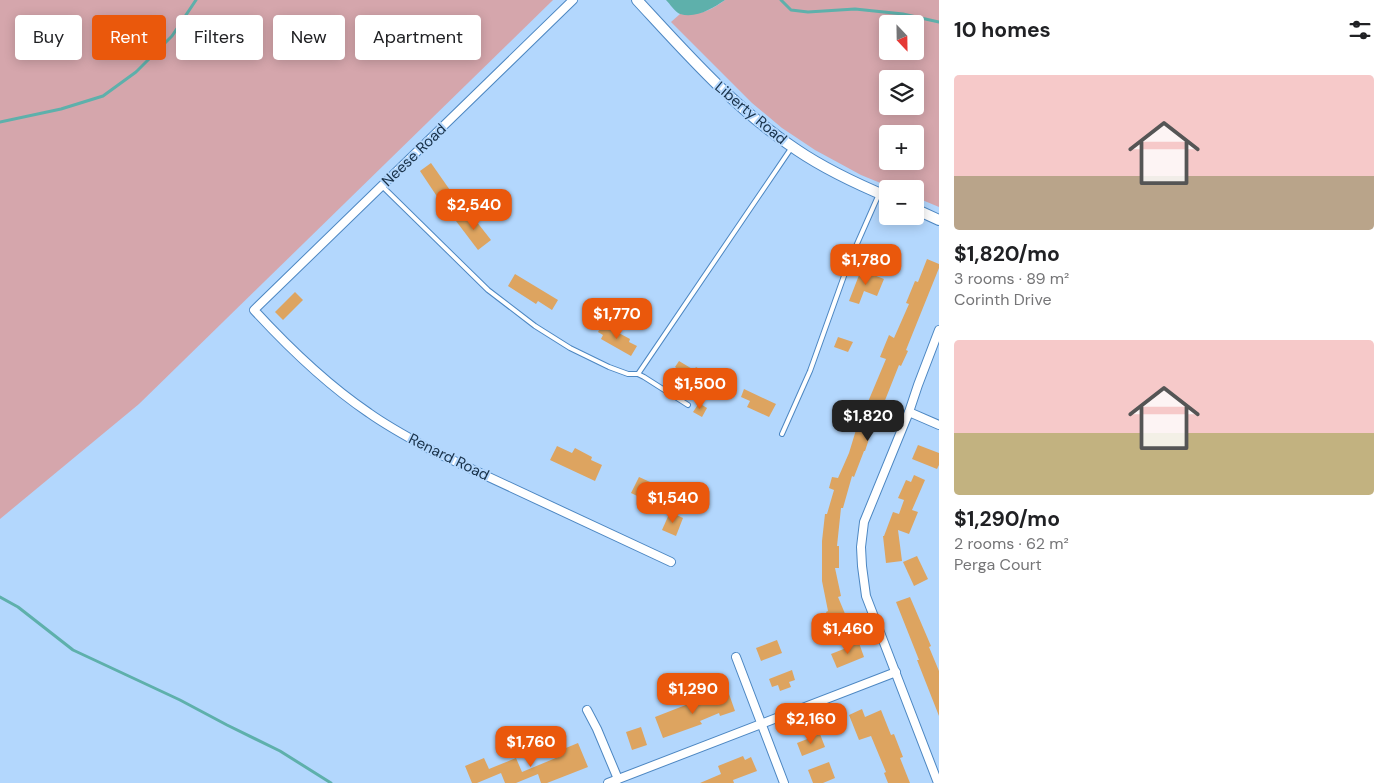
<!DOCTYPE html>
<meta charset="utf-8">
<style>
body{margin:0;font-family:"DM Sans",sans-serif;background:#f2f2f2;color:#202124;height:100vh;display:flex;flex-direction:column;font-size:19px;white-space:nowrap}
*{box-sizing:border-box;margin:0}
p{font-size:16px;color:#757577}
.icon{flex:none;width:28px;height:28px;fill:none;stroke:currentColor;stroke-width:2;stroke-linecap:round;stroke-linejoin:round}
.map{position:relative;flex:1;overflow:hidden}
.panel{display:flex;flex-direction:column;background:#fff;width:450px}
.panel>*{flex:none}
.banner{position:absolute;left:15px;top:15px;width:475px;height:45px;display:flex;gap:10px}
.needle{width:32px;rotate:158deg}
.tools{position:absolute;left:879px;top:15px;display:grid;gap:10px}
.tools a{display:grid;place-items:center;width:45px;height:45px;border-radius:5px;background:#fff;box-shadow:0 2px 12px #0003;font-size:25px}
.price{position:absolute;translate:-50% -42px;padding:0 11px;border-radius:10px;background:#ea580c;color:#fff;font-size:16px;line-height:32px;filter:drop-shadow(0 1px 2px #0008)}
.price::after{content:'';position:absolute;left:50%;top:30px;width:15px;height:11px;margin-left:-8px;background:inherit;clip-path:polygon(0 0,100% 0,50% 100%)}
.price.selected{background:#222;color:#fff}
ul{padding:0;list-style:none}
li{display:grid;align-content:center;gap:10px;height:265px;padding:0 15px}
li span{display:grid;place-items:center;height:155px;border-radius:5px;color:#555}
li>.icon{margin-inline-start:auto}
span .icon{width:90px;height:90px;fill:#fffc;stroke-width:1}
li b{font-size:21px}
h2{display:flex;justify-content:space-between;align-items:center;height:60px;padding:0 15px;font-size:21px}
.pill{padding:0 18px;border-radius:5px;background:#fff;box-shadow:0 2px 12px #0003;font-size:18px;line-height:45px}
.pill.selected{background:#ea580c;color:#fff}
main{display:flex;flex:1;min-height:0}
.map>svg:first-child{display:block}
</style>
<main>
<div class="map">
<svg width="939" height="783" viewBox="0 0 939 783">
<rect width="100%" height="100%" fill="#b3d7fd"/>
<g fill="#d5a6ac" fill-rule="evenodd">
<polygon points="0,0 553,0 139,404 0,519"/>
<path d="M725,0H939V207L915,197V189H895L861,175L815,150L782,128L752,103L671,22L680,14C700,15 708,12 725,0ZM888,24H915V51H888ZM888,79H915V106H888ZM888,134H915V161H888Z"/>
</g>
<path fill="#5eb0ab" d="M666,0H725C713,8 696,19 680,14C675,12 670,4 666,0Z"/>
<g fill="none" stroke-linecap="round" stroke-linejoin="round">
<g stroke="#5eb0ab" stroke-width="3">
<polyline points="781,0 791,10 808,12 855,9 903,14 939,22"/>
<polyline points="0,122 61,109 103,96 136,72 172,36 196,0"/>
<polyline points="0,597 18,607 73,650 180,700 227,725 280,751 331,783"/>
</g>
</g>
<g fill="#dda460">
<polygon points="431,163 452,193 440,201 420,171"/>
<polygon points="469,212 491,240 478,250 456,221"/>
<polygon points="927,259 939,264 939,268 906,350 908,351 901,366 899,365 878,418 876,418 865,451 864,451 854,477 852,476 843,508 841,508 837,546 839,546 839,568 835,568 841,596 838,597 851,628 836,634 826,612 828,611 822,581 822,541 825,514 827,514 834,490 829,488 832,477 838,478 849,453 859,420 860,421 886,359 880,357 889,335 894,338 909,304 906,303 915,281 918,282"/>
<polygon points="861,270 884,279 877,296 864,291 859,304 849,301"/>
<polygon points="515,274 558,300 552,310 538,301 536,304 508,286"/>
<polygon points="295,292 303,300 283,320 275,312"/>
<polygon points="602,324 630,339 629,342 637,346 631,356 601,339 603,335 598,332"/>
<polygon points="838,337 853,342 848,352 834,347"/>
<polygon points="679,361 694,370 696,367 712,377 706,387 699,382 696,388 676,375 679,370 675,367"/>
<polygon points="744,389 776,404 769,417 747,407 750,401 741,397"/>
<polygon points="699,403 707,408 702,417 693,412"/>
<polygon points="918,445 939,453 939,465 937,469 912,459"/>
<polygon points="557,446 572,453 575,448 592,457 591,460 602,465 595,481 550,460"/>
<polygon points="914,475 925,480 912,510 918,512 909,534 898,530 902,561 886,563 883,536 884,536 893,512 899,514 904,500 898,498 906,480 911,482"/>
<polygon points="639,477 659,486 652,503 631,493"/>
<polygon points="670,512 683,518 676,536 662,530"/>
<polygon points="917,556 928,579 914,586 903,562"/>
<polygon points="910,597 931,646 929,647 939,671 939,716 917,660 919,660 896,602"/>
<polygon points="777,640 782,653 761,661 756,648"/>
<polygon points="859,643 864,657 837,668 831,654"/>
<polygon points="792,670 795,680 789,682 791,687 780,691 778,685 772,687 769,679"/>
<polygon points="729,694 735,711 720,716 719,713 700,721 702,724 663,738 655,717 701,699 702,703"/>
<polygon points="862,709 865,717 881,710 891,735 894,734 903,757 900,758 910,783 888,783 884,773 886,772 871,736 859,740 849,715"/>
<polygon points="641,727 647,745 632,750 626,732"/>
<polygon points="820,734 825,747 802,756 797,743"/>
<polygon points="578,743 588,767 547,783 541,783 538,774 516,783 505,783 501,773 477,783 472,783 465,766 484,758 489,769 516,758 522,772 563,755 561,750"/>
<polygon points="743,756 745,760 751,757 757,771 733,780 734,783 700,783 721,774 718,766"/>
<polygon points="829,762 835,778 823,783 813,783 808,770"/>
</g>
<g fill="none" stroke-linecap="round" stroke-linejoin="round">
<g stroke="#4d87c2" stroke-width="6">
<g id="service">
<polyline points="382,186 488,290 535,326 570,348 609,367 628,374 638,374 644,377 688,405"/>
<polyline points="638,374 792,147"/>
<polyline points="782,434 810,371 849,262 879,194"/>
</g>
</g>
<g stroke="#4d87c2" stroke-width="10">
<g id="minor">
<path d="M573,0L254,310C289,348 326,384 369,413C390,428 413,440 435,452L671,562"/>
<polyline points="909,412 939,425"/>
<polyline points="736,657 784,783"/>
<polyline points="587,710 597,729 618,779"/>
<polyline points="608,783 896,672"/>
<polyline points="938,783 866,596 862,566 861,547 864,522 909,412 918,385 939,330"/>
</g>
</g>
<g stroke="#4d87c2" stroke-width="12">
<g id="tertiary">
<path d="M637,0C687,54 735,109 797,150C825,169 857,184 888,197"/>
<polyline points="915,209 939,220"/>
</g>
</g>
<use href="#service" stroke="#fff" stroke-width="4"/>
<use href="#minor" stroke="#fff" stroke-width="8"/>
<use href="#tertiary" stroke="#fff" stroke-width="10"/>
</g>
<g text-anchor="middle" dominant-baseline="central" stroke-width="4" stroke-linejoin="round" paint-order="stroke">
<g font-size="15" fill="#173048" stroke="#b3d7fd">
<text transform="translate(751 113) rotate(40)">Liberty Road</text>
<text transform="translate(414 155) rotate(-44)">Neese Road</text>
<text transform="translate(449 457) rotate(26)">Renard Road</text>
</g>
</g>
</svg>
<div class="tools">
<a><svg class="needle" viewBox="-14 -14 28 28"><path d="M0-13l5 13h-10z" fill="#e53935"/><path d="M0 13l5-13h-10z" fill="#757577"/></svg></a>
<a><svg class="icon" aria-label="layers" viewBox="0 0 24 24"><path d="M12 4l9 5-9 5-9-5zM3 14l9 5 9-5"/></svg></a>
<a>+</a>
<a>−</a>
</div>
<b class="price" style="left:474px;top:231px">$2,540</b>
<b class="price" style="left:866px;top:286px">$1,780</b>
<b class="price" style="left:617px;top:340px">$1,770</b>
<b class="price" style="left:700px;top:410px">$1,500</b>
<b class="price selected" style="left:868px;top:442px">$1,820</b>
<b class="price" style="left:673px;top:524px">$1,540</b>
<b class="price" style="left:848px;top:655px">$1,460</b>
<b class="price" style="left:693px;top:715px">$1,290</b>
<b class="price" style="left:811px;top:745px">$2,160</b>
<b class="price" style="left:531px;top:768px">$1,760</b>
<div class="banner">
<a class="pill">Buy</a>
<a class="pill selected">Rent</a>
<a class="pill">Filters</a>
<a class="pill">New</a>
<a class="pill">Apartment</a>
</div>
</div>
<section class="panel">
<h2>10 homes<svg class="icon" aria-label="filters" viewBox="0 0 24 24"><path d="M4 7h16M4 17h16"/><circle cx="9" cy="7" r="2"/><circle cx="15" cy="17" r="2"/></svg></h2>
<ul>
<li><span style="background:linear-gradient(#f6c9c9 65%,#b9a48a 0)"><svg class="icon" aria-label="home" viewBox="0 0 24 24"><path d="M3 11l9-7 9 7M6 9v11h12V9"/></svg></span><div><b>$1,820/mo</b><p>3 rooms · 89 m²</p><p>Corinth Drive</p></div></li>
<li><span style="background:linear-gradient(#f6c9c9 60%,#c2b280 0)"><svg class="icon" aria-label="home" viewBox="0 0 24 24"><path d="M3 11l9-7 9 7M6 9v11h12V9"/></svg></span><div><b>$1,290/mo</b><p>2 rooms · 62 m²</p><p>Perga Court</p></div></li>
</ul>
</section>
</main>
